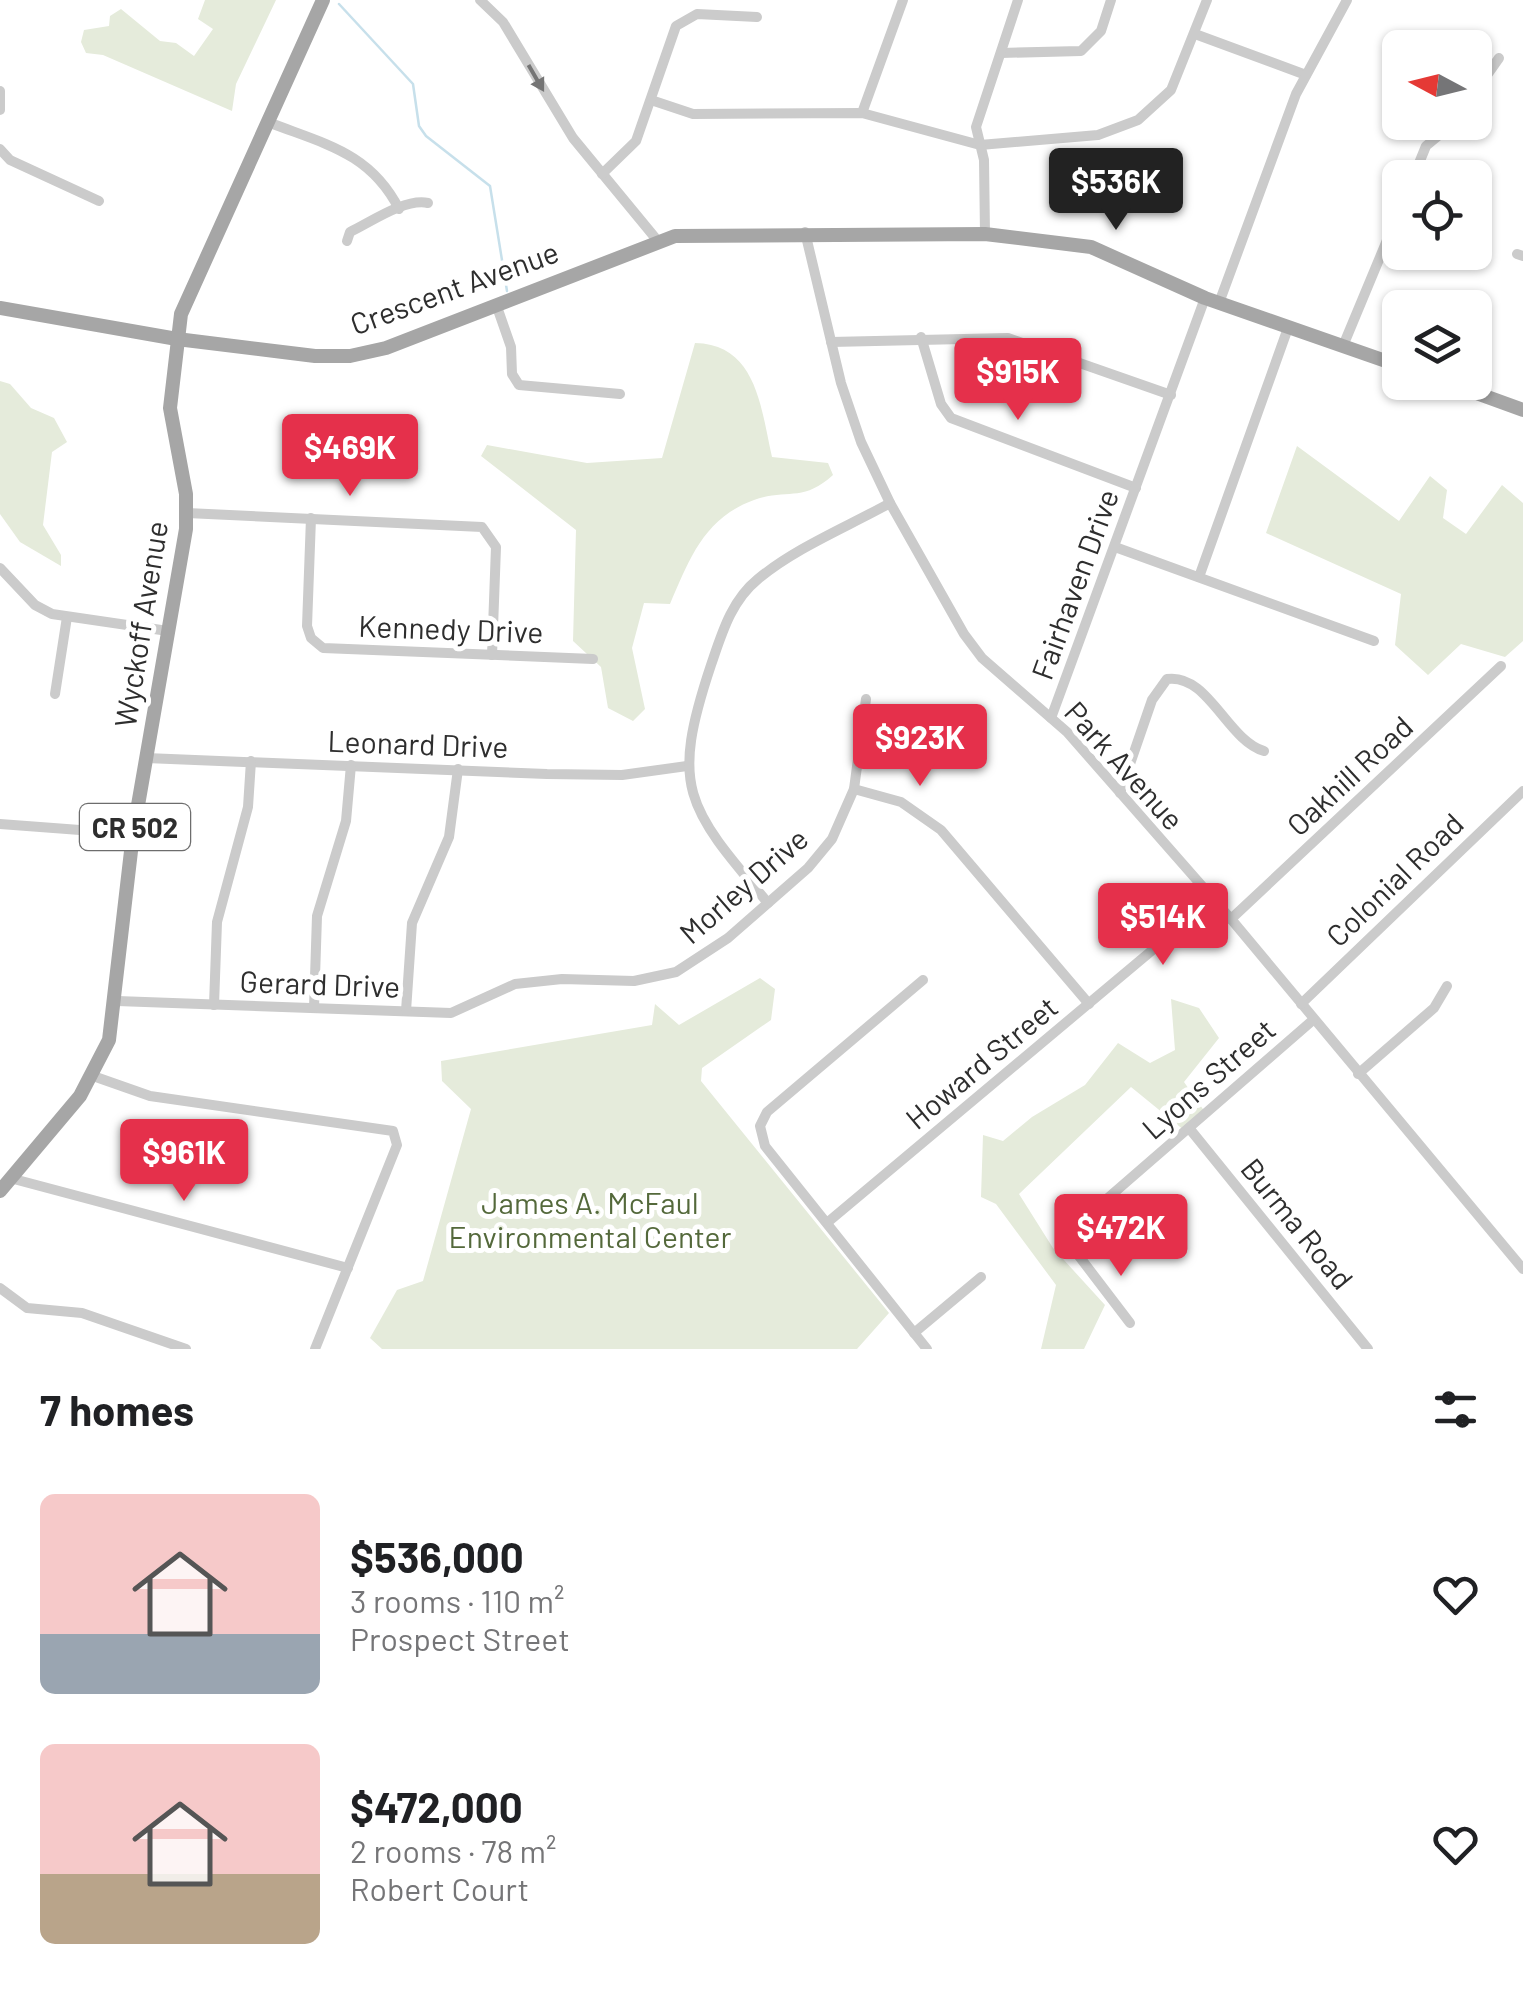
<!DOCTYPE html>
<meta charset="utf-8">
<style>
body{margin:0;font-family:Barlow,sans-serif;background:#f6f6f6;color:#202124;height:100vh;display:flex;flex-direction:column;font-size:38px;white-space:nowrap}
*{box-sizing:border-box;margin:0}
p{font-size:32px;color:#757577}
.icon{flex:none;width:55px;height:55px;fill:none;stroke:currentColor;stroke-width:2;stroke-linecap:round;stroke-linejoin:round}
.map{position:relative;height:1349px;overflow:hidden}
.details{display:flex;flex-direction:column;background:#fff;flex:1}
.details>*{flex:none}
.needle{width:65px;rotate:277deg}
.tools{position:absolute;left:1382px;top:30px;display:grid;gap:20px}
.tools a{display:grid;place-items:center;width:110px;height:110px;border-radius:15px;background:#fff;box-shadow:0 2px 8px #0004;font-size:50px}
.price{position:absolute;translate:-50% -85px;padding:0 22px;border-radius:10px;background:#e5304b;color:#fff;font-size:32px;line-height:65px;filter:drop-shadow(0 2px 5px #0008)}
.price::after{content:'';position:absolute;left:50%;top:60px;width:30px;height:22px;margin-left:-15px;background:inherit;clip-path:polygon(0 0,100% 0,50% 100%)}
.price.selected{background:#222;color:#fff}
ul{padding:0;list-style:none}
li{display:flex;align-items:center;gap:30px;height:250px;padding:0 40px}
li span{display:grid;place-items:center;flex:none;width:280px;height:200px;border-radius:15px;color:#555}
li>.icon{margin-inline-start:auto}
span .icon{width:120px;height:120px;fill:#fffc;stroke-width:1}
li b{font-size:42px}
h2{display:flex;justify-content:space-between;align-items:center;height:120px;padding:0 40px;font-size:42px}
.map>svg:first-child{display:block}
</style>
<div class="map">
<svg width="1523" height="1349" viewBox="0 0 1523 1349">
<rect width="100%" height="100%" fill="#fff"/>
<g fill="#e5ebdb">
<polygon points="205,0 276,0 236,84 232,111 103,55 86,53 81,42 84,30 109,26 110,16 121,9 160,41 176,43 194,56 213,29 198,19"/>
<path d="M695,343C757,344 761,409 772,457L828,463L833,475C802,503 788,488 754,500C704,518 689,560 670,604L644,603L632,648L645,709L633,721L608,708L601,667L573,641L576,530L481,456L487,445L587,463L662,458Z"/>
<polygon points="0,381 10,384 31,408 54,418 67,442 52,452 43,525 61,555 61,566 20,542 0,514"/>
<polygon points="1297,446 1399,521 1430,476 1447,490 1443,518 1466,534 1502,485 1523,503 1523,641 1505,657 1461,644 1428,675 1395,645 1401,594 1266,533"/>
<polygon points="760,978 775,989 771,1020 702,1068 701,1081 889,1313 857,1349 382,1349 370,1338 397,1290 423,1281 471,1109 442,1081 441,1061 652,1025 655,1004 679,1025"/>
<polygon points="1171,999 1199,1008 1219,1038 1184,1082 1205,1112 1185,1131 1131,1087 1019,1194 1053,1248 1105,1305 1084,1349 1041,1349 1056,1285 996,1204 981,1197 983,1135 1003,1141 1032,1117 1085,1085 1118,1043 1150,1063 1175,1050"/>
</g>
<g fill="none" stroke-linecap="round" stroke-linejoin="round">
<polyline stroke="#c7e0eb" stroke-width="2.5" points="339,4 413,84 419,126 426,136 490,186 507,291"/>
<g stroke="#cbcbcb" stroke-width="10">
<polyline points="480,0 503,22 573,138 657,240"/>
<polyline points="1195,34 1306,75"/>
<polyline points="1001,53 1081,51 1101,31 1111,0"/>
<polyline points="0,91 0,110"/>
<polyline points="1475,92 1499,58"/>
<polyline points="651,100 693,114 862,113 980,145 1098,135 1138,120 1171,90 1207,0"/>
<polyline points="862,113 903,0"/>
<path d="M268,122C324,144 370,152 399,209"/>
<polyline points="0,149 10,160 99,201"/>
<polyline points="602,174 636,141 676,26 697,14 757,17"/>
<polyline points="1413,178 1426,146 1455,122"/>
<polyline points="805,232 841,383 861,442 890,503 964,634 982,658 1067,732 1231,919 1523,1269"/>
<polyline points="985,234 984,160 976,127 1018,0"/>
<path d="M347,241L350,232C371,222 405,198 428,203"/>
<polyline points="1517,254 1523,256"/>
<polyline points="1219,303 1296,94 1347,0"/>
<polyline points="496,304 511,347 512,374 519,385 620,394"/>
<polyline points="921,337 941,404 951,418 1136,488"/>
<polyline points="831,342 1008,338 1171,395"/>
<polyline points="1343,346 1400,209"/>
<polyline points="187,513 482,527 496,547 492,655"/>
<polyline points="311,518 307,626 311,638 323,648 593,659"/>
<polyline points="1115,547 1374,641"/>
<polyline points="0,568 35,605 52,614 168,631"/>
<polyline points="1199,577 1288,328"/>
<polyline points="55,694 67,617"/>
<polyline points="1051,718 1205,298"/>
<polyline points="146,758 547,774 622,775 687,766"/>
<polyline points="854,789 901,802 941,830 1089,1004"/>
<path d="M1120,793L1152,700L1167,679C1208,673 1227,740 1264,751"/>
<polyline points="0,824 133,834"/>
<path d="M768,903C686,806 670,788 711,665C722,633 731,601 758,579C795,548 847,527 890,503"/>
<polyline points="1231,919 1501,666"/>
<polyline points="923,980 767,1112 760,1126 765,1146 927,1349"/>
<polyline points="117,1001 451,1013 515,984 562,979 634,981 676,972 728,938 808,868 832,839 854,789 866,699"/>
<polyline points="1301,1004 1523,791"/>
<polyline points="214,1005 217,922 248,807 251,761"/>
<polyline points="314,1008 317,916 346,821 351,765"/>
<polyline points="406,1011 412,923 449,837 458,769"/>
<polyline points="1358,1074 1434,1008 1447,986"/>
<polyline points="93,1076 150,1096 393,1131 397,1145 315,1349"/>
<polyline points="1189,1128 1368,1349"/>
<polyline points="10,1178 348,1268"/>
<polyline points="828,1222 1211,901"/>
<polyline points="0,1288 27,1308 82,1313 186,1349"/>
<polyline points="1130,1323 1069,1243 1071,1230 1313,1020"/>
<polyline points="914,1333 981,1277"/>
</g>
<g stroke="#a6a6a6" stroke-width="14">
<polyline points="0,308 177,339 315,356 350,356 386,348 675,236 985,234 1091,247 1205,298 1400,366"/>
<polyline points="1446,382 1523,410"/>
<polyline points="0,1191 80,1096 109,1040 133,834 186,529 186,494 170,408 181,314 323,0"/>
</g>
</g>
<defs><path id="oneway-solid" d="M-6-.8H1V-3.2L6.5 0L1 3.2V.8H-6Z" transform="scale(2.5)"/></defs>
<use fill="#757575" href="#oneway-solid" transform="translate(536 78) rotate(60)"/>
<g text-anchor="middle" dominant-baseline="central" stroke-width="10" stroke-linejoin="round" paint-order="stroke">
<rect fill="#fff" stroke="#6d6d6d" stroke-width="2.5" x="80" y="804" width="110" height="46" rx="8"/>
<g font-size="28" font-weight="bold" fill="#2e2e2e">
<text x="135" y="827">CR 502</text>
</g>
<g font-size="30" fill="#2e2e2e" stroke="#fff">
<text transform="translate(454 287) rotate(-20)">Crescent Avenue</text>
<text transform="translate(1074 584) rotate(-70)">Fairhaven Drive</text>
<text transform="translate(140 624) rotate(-81)">Wyckoff Avenue</text>
<text transform="translate(451 628) rotate(2)">Kennedy Drive</text>
<text transform="translate(418 743) rotate(2)">Leonard Drive</text>
<text transform="translate(1125 765) rotate(48)">Park Avenue</text>
<text transform="translate(1349 775) rotate(-43)">Oakhill Road</text>
<text transform="translate(1394 879) rotate(-44)">Colonial Road</text>
<text transform="translate(743 885) rotate(-41)">Morley Drive</text>
<text transform="translate(320 983) rotate(2)">Gerard Drive</text>
<text transform="translate(981 1062) rotate(-40)">Howard Street</text>
<text transform="translate(1208 1078) rotate(-41)">Lyons Street</text>
<text transform="translate(1298 1223) rotate(51)">Burma Road</text>
</g>
<g font-size="30" fill="#54693b" stroke="#fff">
<text x="590" y="1202">James A. McFaul<tspan x="590" dy="34">Environmental Center</tspan></text>
</g>
</g>
</svg>
<div class="tools">
<a><svg class="needle" viewBox="-14 -14 28 28"><path d="M0-13l5 13h-10z" fill="#e53935"/><path d="M0 13l5-13h-10z" fill="#757577"/></svg></a>
<a><svg class="icon" aria-label="locate" viewBox="0 0 24 24"><circle cx="12" cy="12" r="6"/><path d="M12 2v4M12 18v4M2 12h4M18 12h4"/></svg></a>
<a><svg class="icon" aria-label="layers" viewBox="0 0 24 24"><path d="M12 4l9 5-9 5-9-5zM3 14l9 5 9-5"/></svg></a>
</div>
<b class="price selected" style="left:1116px;top:233px">$536K</b>
<b class="price" style="left:1018px;top:423px">$915K</b>
<b class="price" style="left:350px;top:499px">$469K</b>
<b class="price" style="left:920px;top:789px">$923K</b>
<b class="price" style="left:1163px;top:968px">$514K</b>
<b class="price" style="left:184px;top:1204px">$961K</b>
<b class="price" style="left:1121px;top:1279px">$472K</b>
</div>
<section class="details">
<h2>7 homes<svg class="icon" aria-label="filters" viewBox="0 0 24 24"><path d="M4 7h16M4 17h16"/><circle cx="9" cy="7" r="2"/><circle cx="15" cy="17" r="2"/></svg></h2>
<ul>
<li><span style="background:linear-gradient(#f6c9c9 70%,#9aa5b1 0)"><svg class="icon" aria-label="home" viewBox="0 0 24 24"><path d="M3 11l9-7 9 7M6 9v11h12V9"/></svg></span><div><b>$536,000</b><p>3 rooms · 110 m²</p><p>Prospect Street</p></div><svg class="icon" aria-label="heart" viewBox="0 0 24 24"><path d="M12 20l-8-8c-3-5 5-10 8-4 3-6 11-1 8 4z"/></svg></li>
<li><span style="background:linear-gradient(#f6c9c9 65%,#b9a48a 0)"><svg class="icon" aria-label="home" viewBox="0 0 24 24"><path d="M3 11l9-7 9 7M6 9v11h12V9"/></svg></span><div><b>$472,000</b><p>2 rooms · 78 m²</p><p>Robert Court</p></div><svg class="icon" aria-label="heart" viewBox="0 0 24 24"><path d="M12 20l-8-8c-3-5 5-10 8-4 3-6 11-1 8 4z"/></svg></li>
</ul>
</section>
